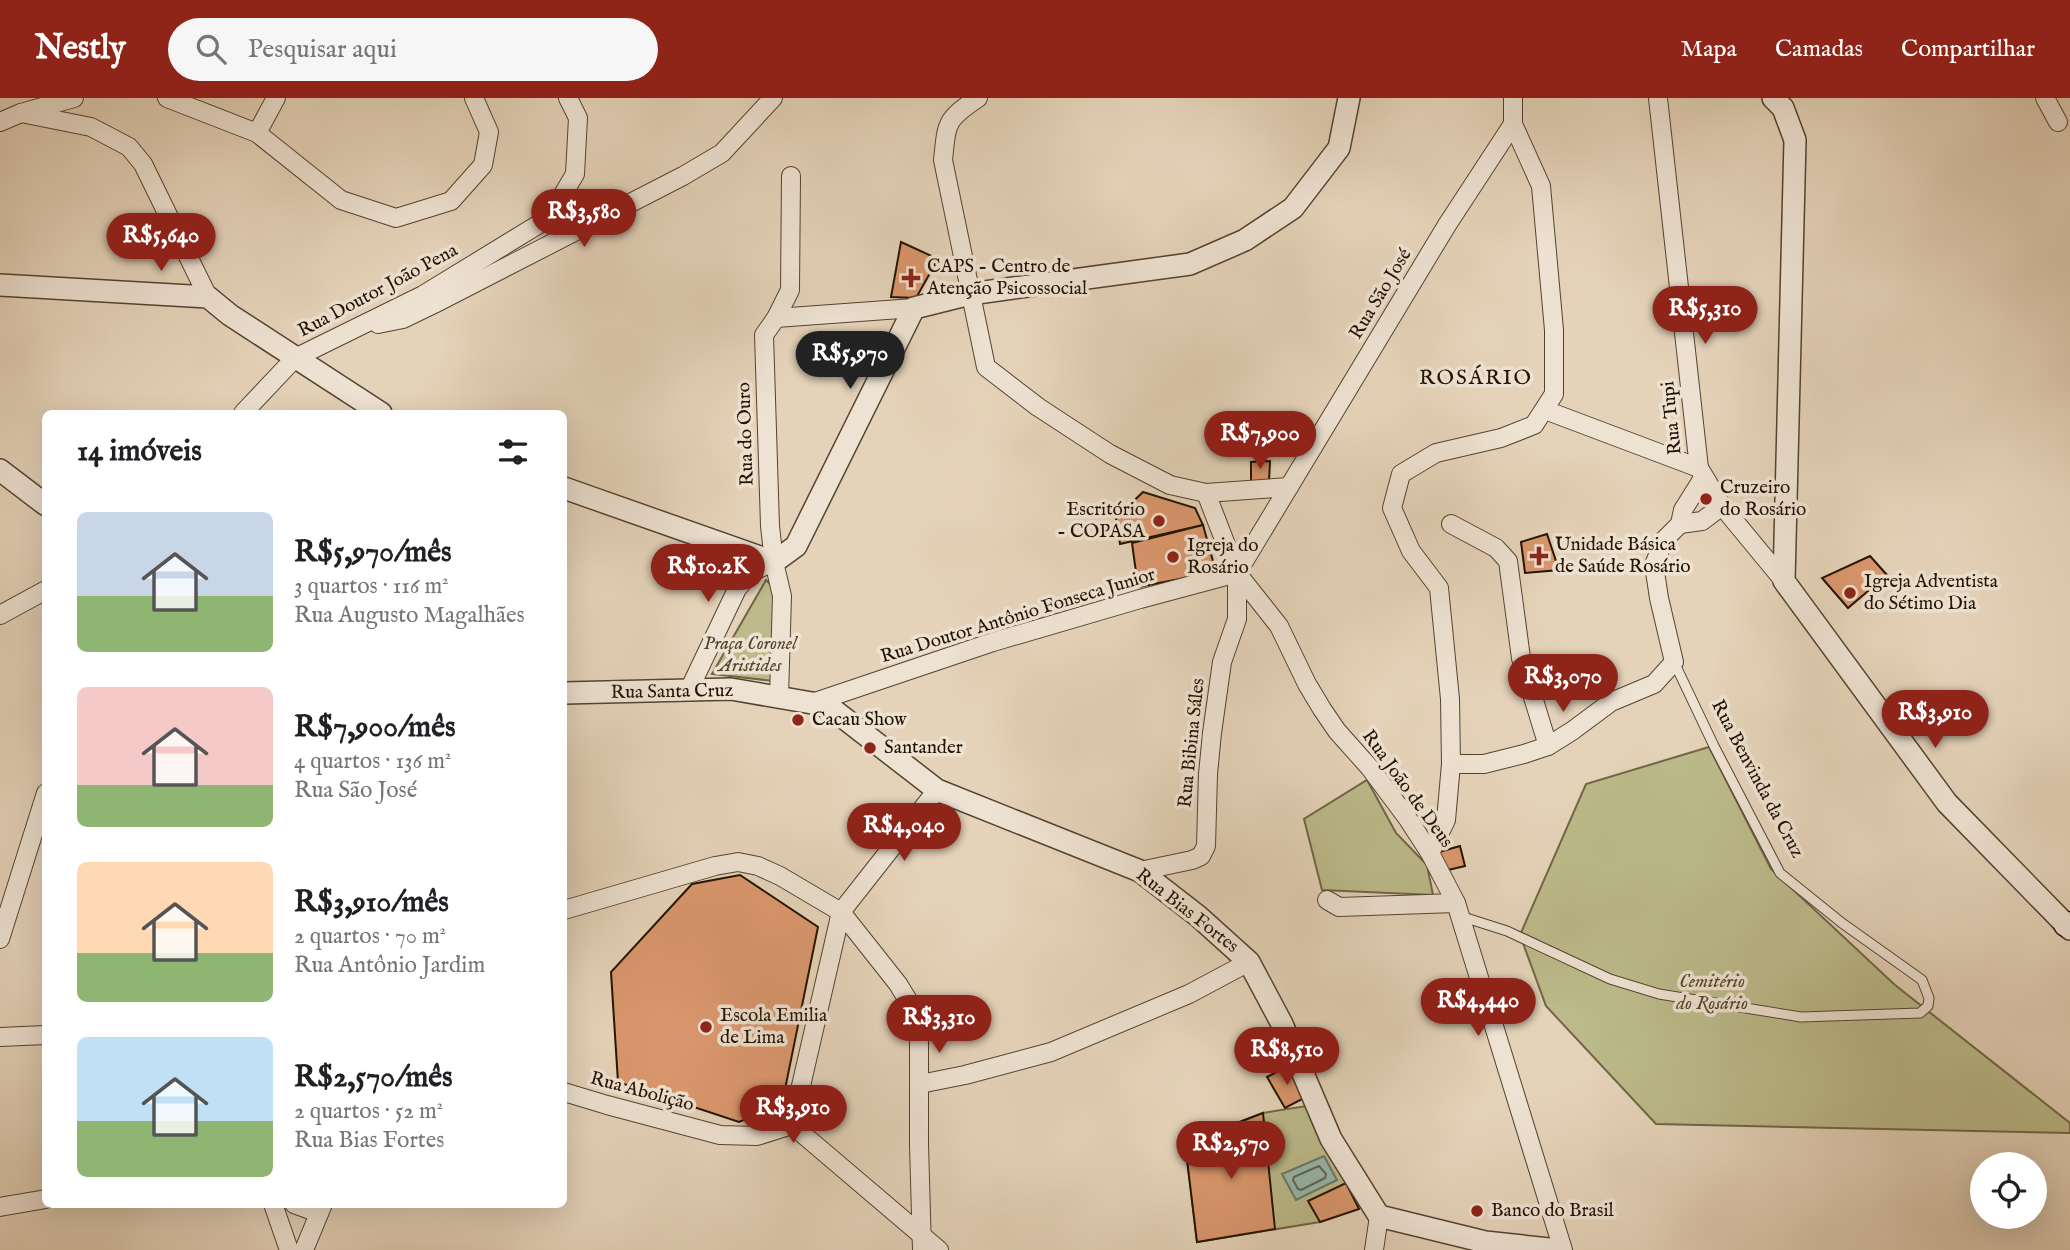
<!DOCTYPE html>
<html lang="pt">
<meta charset="utf-8">
<style>
body{margin:0;font-family:"IM FELL English",serif;background:#f6f6f6;color:#202124;height:100vh;display:flex;flex-direction:column;font-size:26px;white-space:nowrap}
*{box-sizing:border-box;margin:0}
p{font-size:23px;color:#757577}
.icon{flex:none;width:38px;height:38px;fill:none;stroke:currentColor;stroke-width:2;stroke-linecap:round;stroke-linejoin:round}
.map{position:relative;flex:1;overflow:hidden}
.sheet{position:absolute;left:42px;top:312px;width:525px;height:798px;display:flex;flex-direction:column;background:#fff;border-radius:10px;box-shadow:0 7px 28px #0002}
.sheet>*{flex:none}
.controls{position:absolute;left:1970px;top:1054px;display:grid;gap:14px}
.controls a{display:grid;place-items:center;width:77px;height:77px;border-radius:50%;background:#fff;box-shadow:0 7px 28px #0002;font-size:35px}
.price{position:absolute;translate:-50% -60px;padding:0 16px;border-radius:24px;background:#8f2418;color:#fff;font-size:23px;line-height:46px;filter:drop-shadow(0 2px 4px #0008)}
.price::after{content:'';position:absolute;left:50%;top:42px;width:21px;height:16px;margin-left:-10px;background:inherit;clip-path:polygon(0 0,100% 0,50% 100%)}
.price.current{background:#222;color:#fff}
ul{padding:0;list-style:none}
li{display:flex;align-items:center;gap:21px;height:175px;padding:0 35px}
li span{display:grid;place-items:center;flex:none;width:196px;height:140px;border-radius:10px;color:#555}
li>.icon{margin-inline-start:auto}
span .icon{width:84px;height:84px;fill:#fffc;stroke-width:1}
li b{font-size:30px}
h2{display:flex;justify-content:space-between;align-items:center;height:84px;padding:0 35px;font-size:30px}
header{display:flex;align-items:center;gap:42px;box-sizing:border-box;height:98px;padding:0 35px;background:#8f2418;color:#fff}
header strong{font-size:33px}
nav{display:flex;gap:38px;margin-inline-start:auto;font-size:24px}
.search{width:490px;height:63px;background:#f6f6f6;display:flex;align-items:center;gap:18px;box-sizing:border-box;padding:0 24px;border-radius:38px;color:#757577;font-size:26px}
.map>svg:first-child{display:block}
</style>
<header>
<strong>Nestly</strong>
<div class="search"><svg class="icon" aria-label="search" viewBox="0 0 24 24"><circle cx="10" cy="10" r="6"/><path d="M15 15l6 6"/></svg>Pesquisar aqui</div>
<nav><a>Mapa</a><a>Camadas</a><a>Compartilhar</a></nav>
</header>
<div class="map">
<svg width="2070" height="1152" viewBox="0 0 2070 1152">
<rect width="100%" height="100%" fill="#e5d3b9"/>
<filter id="stains"><feTurbulence type="fractalNoise" baseFrequency=".00286" numOctaves="4"/><feColorMatrix values="0 0 0 0 .2 0 0 0 0 .09 0 0 0 0 .02 0 0 0 .5 -.17"/></filter>
<radialGradient id="worn" r=".72"><stop offset=".6" stop-color="#630" stop-opacity="0"/><stop offset="1" stop-color="#630" stop-opacity=".3"/></radialGradient>
<g fill="#bcba8a" stroke="#706646" stroke-width="2">
<polygon points="766,482 773,489 774,583 712,576"/>
<polygon points="1709,649 1771,771 1895,887 2070,1025 2070,1035 1656,1026 1546,908 1520,837 1586,686"/>
<polygon points="1367,682 1396,735 1427,767 1433,797 1322,792 1304,721"/>
<polygon points="1306,1008 1359,1111 1320,1124 1197,1144 1185,1045 1263,1015"/>
</g>
<polygon fill="#96b8ac" stroke="#687668" stroke-width="2" points="1324,1058 1337,1082 1296,1102 1282,1076"/>
<g fill="none" stroke-linecap="round" stroke-linejoin="round">
<polygon stroke="#5c6657" stroke-width="2" points="1319,1068 1326,1076 1325,1080 1301,1092 1298,1091 1293,1082 1294,1079"/>
</g>
<g fill="#db976d" stroke="#231302" stroke-width="2">
<polygon points="901,144 938,161 916,200 891,199"/>
<polygon points="1270,363 1269,383 1251,384 1251,364"/>
<polygon points="1143,394 1195,410 1203,427 1120,446 1116,420"/>
<polygon points="1203,427 1216,474 1138,489 1132,445"/>
<polygon points="1547,436 1559,472 1525,475 1521,444"/>
<polygon points="1870,458 1887,477 1848,510 1822,480"/>
<polygon points="1460,748 1465,768 1444,773 1439,754"/>
<polygon points="740,777 818,829 782,1006 739,1024 618,984 611,874 692,786"/>
<polygon points="1288,968 1306,999 1285,1010 1267,979"/>
<polygon points="1263,1015 1275,1131 1197,1144 1185,1045"/>
<polygon points="1346,1085 1359,1111 1320,1124 1308,1103"/>
</g>
<g fill="none" stroke-linecap="round" stroke-linejoin="round">
<g stroke="#544330" stroke-width="11">
<polyline id="service" points="1460,818 1507,833 1610,881 1659,896 1801,919 1920,915 1928,908 1929,900 1922,882 1842,825 1780,775 1714,648 1674,564"/>
</g>
<g stroke="#544330" stroke-width="20">
<g id="minor">
<polyline points="167,0 257,35 341,102 396,120 451,103 483,67 489,34 474,0"/>
<path d="M978,0C945,22 947,25 943,62L986,269L1038,309L1110,356L1170,387L1206,395L1289,389"/>
<polyline points="1658,0 1699,370 1722,408 1784,483"/>
<polyline points="2045,0 2058,24"/>
<polyline points="21,15 91,29 129,49 143,66 208,199"/>
<polyline points="0,24 21,15 74,0"/>
<polyline points="257,35 276,0"/>
<polyline points="776,220 914,210"/>
<polyline points="378,226 403,221 434,206 683,78 722,55 773,0"/>
<polyline points="1545,312 1699,370"/>
<polyline points="243,315 295,260 423,197 549,120 575,76 578,20 568,0"/>
<polyline points="1206,395 1237,475 1279,528 1307,586 1322,611 1337,633 1370,670 1408,721 1430,755 1456,805 1563,1152"/>
<polyline points="1451,426 1496,450 1508,463 1521,560 1548,648"/>
<polyline points="1680,426 1702,423 1722,408"/>
<polyline points="1237,475 1447,127 1513,26"/>
<polyline points="0,517 46,492"/>
<polyline points="689,592 737,491 751,474 774,464"/>
<polyline points="779,599 782,498 774,464 770,428 764,237 776,220 790,192 791,78"/>
<polyline points="812,605 993,544 1140,501 1237,475"/>
<polyline points="1451,666 1484,666 1524,656 1548,648 1572,633 1611,604 1654,586 1674,564 1659,500 1654,467 1664,442 1680,426 1683,412 1703,380"/>
<polyline points="1430,755 1446,722 1451,666 1450,601 1439,490 1411,453 1392,410 1401,376 1436,355 1501,340 1534,327 1554,296 1554,232 1541,88 1513,26 1513,0"/>
<polyline points="1140,773 1192,762 1201,758 1206,748 1208,676 1212,635 1222,564 1237,521 1237,475"/>
<polyline points="1327,802 1339,809 1456,805"/>
<polyline points="564,812 715,768 738,764 758,768 780,778 841,814 898,886 912,909 919,934 919,1047 922,1152"/>
<polyline points="0,841 46,695"/>
<polyline points="0,939 46,937"/>
<polyline points="920,986 965,977 1051,954 1189,896 1249,864"/>
<polyline points="564,994 607,1007 720,1037 757,1038 792,1027 841,814 937,692"/>
<polyline points="792,1027 939,1152"/>
<polyline points="273,1106 289,1152"/>
<polyline points="294,1106 319,1115"/>
<polyline points="0,1109 46,1101"/>
<polyline points="304,1152 323,1106"/>
<polyline points="1374,1152 1379,1118"/>
</g>
</g>
<g stroke="#544330" stroke-width="24">
<g id="tertiary">
<polyline points="1773,0 1783,10 1795,42 1784,483 1947,705 2070,831"/>
<polyline points="0,187 208,199 230,217 381,315"/>
<polyline points="0,372 46,407"/>
<polyline points="564,390 774,464 796,448 914,210 970,196 1190,166 1245,142 1293,110 1339,50 1349,0"/>
<polyline points="564,595 731,591 812,605 831,610 937,692 1140,773 1198,818 1249,864 1282,926 1331,1041 1379,1118 1485,1144 1559,1152"/>
</g>
</g>
<g stroke="#231302" stroke-width="27">
<polyline id="secondary" points="2066,826 2070,827"/>
</g>
<use href="#service" stroke="#eee2d2" stroke-width="9"/>
<use href="#minor" stroke="#eee2d2" stroke-width="18"/>
<use href="#tertiary" stroke="#eee2d2" stroke-width="21"/>
<use href="#secondary" stroke="#eee2d2" stroke-width="24"/>
</g>
<g fill="#8f2418" stroke="#eee2d2" stroke-width="2.5">
<path d="M907.5 169.5h7v7h7v7h-7v7h-7v-7h-7v-7h7z"/>
<circle cx="1706" cy="401" r="7"/>
<circle cx="1159" cy="423" r="7"/>
<path d="M1535.5 447.5h7v7h7v7h-7v7h-7v-7h-7v-7h7z"/>
<circle cx="1173" cy="459" r="7"/>
<circle cx="1850" cy="495" r="7"/>
<circle cx="798" cy="622" r="7"/>
<circle cx="870" cy="650" r="7"/>
<circle cx="706" cy="929" r="7"/>
<circle cx="1477" cy="1113" r="7"/>
</g>
<g text-anchor="middle" dominant-baseline="central" stroke-width="7" stroke-linejoin="round" paint-order="stroke">
<g font-size="19" fill="#231302" stroke="#eee2d2" text-anchor="start">
<text x="927" y="169">CAPS - Centro de<tspan x="927" dy="22">Atenção Psicossocial</tspan></text>
<text x="1720" y="390">Cruzeiro<tspan x="1720" dy="22">do Rosário</tspan></text>
<text x="1145" y="412" text-anchor="end">Escritório<tspan x="1145" dy="22">- COPASA</tspan></text>
<text x="1555" y="447">Unidade Básica<tspan x="1555" dy="22">de Saúde Rosário</tspan></text>
<text x="1187" y="448">Igreja do<tspan x="1187" dy="22">Rosário</tspan></text>
<text x="1864" y="484">Igreja Adventista<tspan x="1864" dy="22">do Sétimo Dia</tspan></text>
<text x="812" y="622">Cacau Show</text>
<text x="884" y="650">Santander</text>
<text x="720" y="918">Escola Emilia<tspan x="720" dy="22">de Lima</tspan></text>
<text x="1491" y="1113">Banco do Brasil</text>
</g>
<g font-size="19" fill="#231302" stroke="#eee2d2">
<text transform="translate(378 193) rotate(-28)">Rua Doutor João Pena</text>
<text transform="translate(1381 196) rotate(-59)">Rua São José</text>
<text transform="translate(1672 320) rotate(-96)">Rua Tupi</text>
<text transform="translate(746 336) rotate(-92)">Rua do Ouro</text>
<text transform="translate(1018 518) rotate(-17)">Rua Doutor Antônio Fonseca Junior</text>
<text transform="translate(672 594) rotate(-1)">Rua Santa Cruz</text>
<text transform="translate(1192 645) rotate(-84)">Rua Bibina Sáles</text>
<text transform="translate(1757 681) rotate(62)">Rua Benvinda da Cruz</text>
<text transform="translate(1407 691) rotate(54)">Rua João de Deus</text>
<text transform="translate(1187 813) rotate(38)">Rua Bias Fortes</text>
<text transform="translate(642 994) rotate(15)">Rua Abolição</text>
</g>
<g font-size="19" font-style="italic" fill="#51452b" stroke="#eee2d2">
<text x="750" y="546">Praça Coronel<tspan x="750" dy="22">Aristides</tspan></text>
<text x="1712" y="884">Cemitério<tspan x="1712" dy="22">do Rosário</tspan></text>
</g>
<g font-size="21" letter-spacing="2" fill="#231302" stroke="#eee2d2">
<text x="1476" y="280">ROSÁRIO</text>
</g>
</g>
<rect width="100%" height="100%" filter="url(#stains)"/>
<rect width="100%" height="100%" fill="url(#worn)"/>
</svg>
<div class="controls">
<a><svg class="icon" aria-label="locate" viewBox="0 0 24 24"><circle cx="12" cy="12" r="6"/><path d="M12 2v4M12 18v4M2 12h4M18 12h4"/></svg></a>
</div>
<b class="price" style="left:584px;top:151px">R$3,580</b>
<b class="price" style="left:161px;top:175px">R$5,640</b>
<b class="price" style="left:1705px;top:248px">R$5,310</b>
<b class="price current" style="left:850px;top:293px">R$5,970</b>
<b class="price" style="left:1260px;top:373px">R$7,900</b>
<b class="price" style="left:708px;top:506px">R$10.2K</b>
<b class="price" style="left:1563px;top:616px">R$3,070</b>
<b class="price" style="left:1935px;top:652px">R$3,910</b>
<b class="price" style="left:904px;top:765px">R$4,040</b>
<b class="price" style="left:1478px;top:940px">R$4,440</b>
<b class="price" style="left:939px;top:957px">R$3,310</b>
<b class="price" style="left:1287px;top:989px">R$8,510</b>
<b class="price" style="left:793px;top:1047px">R$3,910</b>
<b class="price" style="left:1231px;top:1083px">R$2,570</b>
<section class="sheet">
<h2>14 imóveis<svg class="icon" aria-label="filters" viewBox="0 0 24 24"><path d="M4 7h16M4 17h16"/><circle cx="9" cy="7" r="2"/><circle cx="15" cy="17" r="2"/></svg></h2>
<ul>
<li><span style="background:linear-gradient(#c9d6e8 60%,#8fb573 0)"><svg class="icon" aria-label="home" viewBox="0 0 24 24"><path d="M3 11l9-7 9 7M6 9v11h12V9"/></svg></span><div><b>R$5,970/mês</b><p>3 quartos · 116 m²</p><p>Rua Augusto Magalhães</p></div></li>
<li><span style="background:linear-gradient(#f6c9c9 70%,#8fb573 0)"><svg class="icon" aria-label="home" viewBox="0 0 24 24"><path d="M3 11l9-7 9 7M6 9v11h12V9"/></svg></span><div><b>R$7,900/mês</b><p>4 quartos · 136 m²</p><p>Rua São José</p></div></li>
<li><span style="background:linear-gradient(#ffd9b3 65%,#8fb573 0)"><svg class="icon" aria-label="home" viewBox="0 0 24 24"><path d="M3 11l9-7 9 7M6 9v11h12V9"/></svg></span><div><b>R$3,910/mês</b><p>2 quartos · 70 m²</p><p>Rua Antônio Jardim</p></div></li>
<li><span style="background:linear-gradient(#bfe0f5 60%,#8fb573 0)"><svg class="icon" aria-label="home" viewBox="0 0 24 24"><path d="M3 11l9-7 9 7M6 9v11h12V9"/></svg></span><div><b>R$2,570/mês</b><p>2 quartos · 52 m²</p><p>Rua Bias Fortes</p></div></li>
</ul>
</section>
</div>
